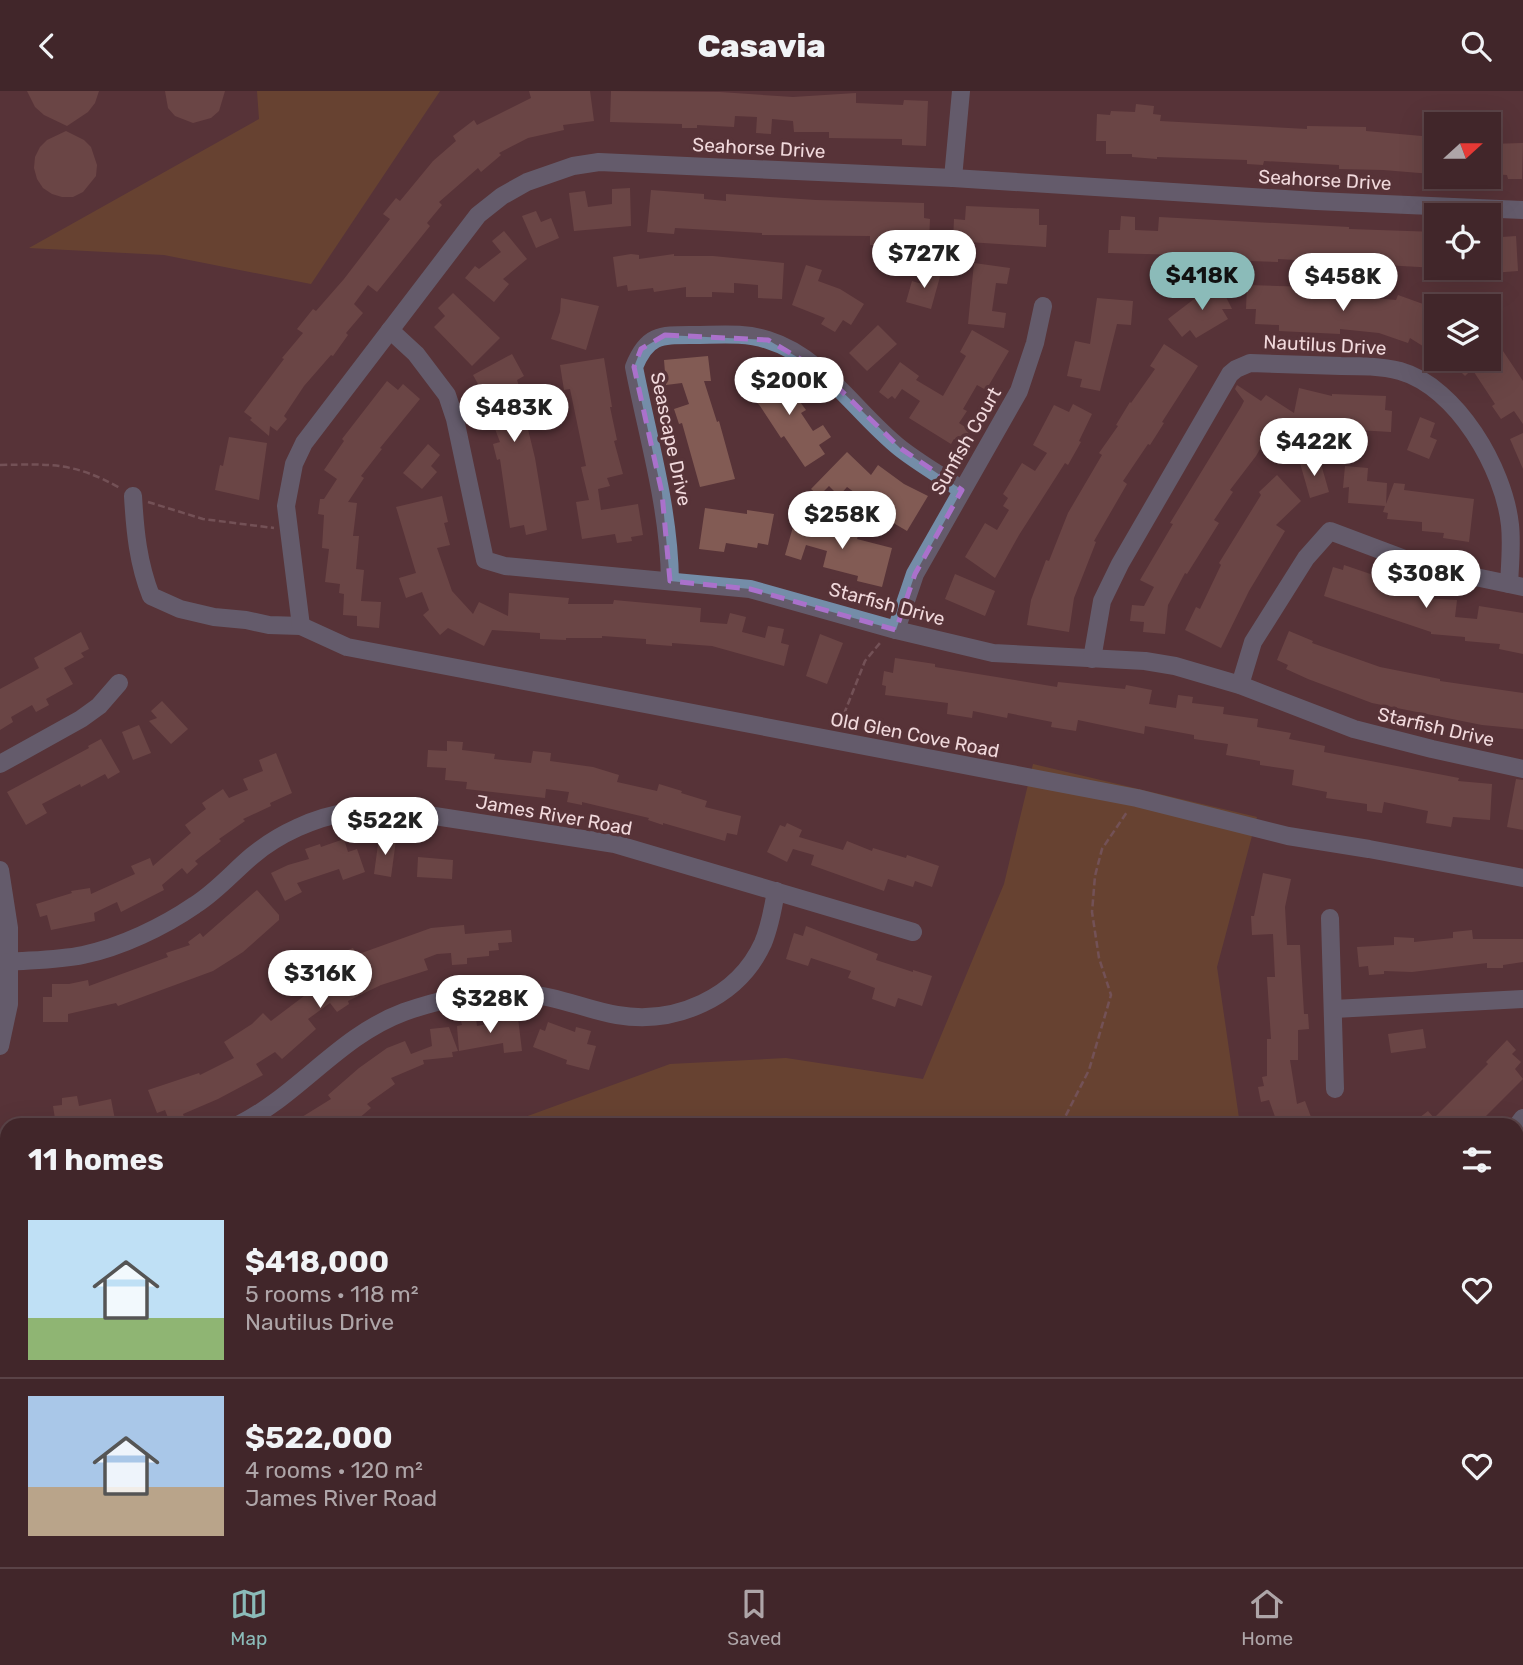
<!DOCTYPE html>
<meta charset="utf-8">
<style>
body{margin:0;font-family:Rubik,sans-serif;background:#4c3236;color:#f1f3f6;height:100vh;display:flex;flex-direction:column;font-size:26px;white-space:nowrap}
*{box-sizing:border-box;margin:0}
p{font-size:23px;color:#aea5a8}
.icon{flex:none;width:38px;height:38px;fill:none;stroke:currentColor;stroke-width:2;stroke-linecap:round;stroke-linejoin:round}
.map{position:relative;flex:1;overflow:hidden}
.panel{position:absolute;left:0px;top:1027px;width:1524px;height:450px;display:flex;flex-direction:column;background:#41262a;border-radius:21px 21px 0 0;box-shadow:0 7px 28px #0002,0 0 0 2px #5a4347}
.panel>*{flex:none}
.needle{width:46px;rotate:69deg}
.fabs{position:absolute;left:1424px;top:21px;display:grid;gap:14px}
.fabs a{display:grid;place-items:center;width:77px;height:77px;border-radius:0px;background:#41262a;box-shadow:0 7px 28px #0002,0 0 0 2px #5a4347;font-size:35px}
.price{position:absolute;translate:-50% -60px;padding:0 16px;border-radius:24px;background:#fff;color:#222;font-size:23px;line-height:46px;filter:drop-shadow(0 2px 4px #0008)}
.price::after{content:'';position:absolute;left:50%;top:42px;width:21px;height:16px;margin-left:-10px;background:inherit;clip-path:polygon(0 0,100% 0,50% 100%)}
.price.selected{background:#8bbbb9;color:#111}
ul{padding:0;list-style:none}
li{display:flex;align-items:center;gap:21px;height:175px;padding:0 28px}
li+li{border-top:2px solid #5a4347}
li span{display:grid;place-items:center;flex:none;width:196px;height:140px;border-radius:0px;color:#555}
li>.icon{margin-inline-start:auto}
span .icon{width:84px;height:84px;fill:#fffc;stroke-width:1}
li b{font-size:30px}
h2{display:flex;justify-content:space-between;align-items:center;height:84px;padding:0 28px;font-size:30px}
header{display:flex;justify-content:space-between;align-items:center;height:91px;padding:0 28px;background:#41262a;font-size:32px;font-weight:800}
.tab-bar{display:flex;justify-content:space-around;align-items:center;height:98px;border-top:2px solid #5a4347;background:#41262a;font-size:19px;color:#aea5a8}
.tab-bar a{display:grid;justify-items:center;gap:4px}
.tab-bar .selected{color:#8bbbb9}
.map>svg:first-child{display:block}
</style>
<header><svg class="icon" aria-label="back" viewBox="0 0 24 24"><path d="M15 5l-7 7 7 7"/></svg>Casavia<svg class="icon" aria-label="search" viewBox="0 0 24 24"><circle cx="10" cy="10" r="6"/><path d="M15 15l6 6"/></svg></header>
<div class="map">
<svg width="1523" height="1476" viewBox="0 0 1523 1476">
<rect width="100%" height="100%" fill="#573338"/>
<g fill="#7a5629">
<polygon points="257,0 440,0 311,193 164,164 29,157 259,28"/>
<polygon points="1033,673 1257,726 1217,876 1240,1034 503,1034 670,973 786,967 923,988 1004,793"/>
<polygon points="1523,1170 1523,1297 1517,1296 1517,1171"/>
<polygon points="359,1470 1313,1470 1313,1476 358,1476"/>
</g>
<g fill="#825b54">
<polygon points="27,0 99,0 95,12 88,21 67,35 44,24 35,16"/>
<polygon points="165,0 225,0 219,20 211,27 193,32 175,25 168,17"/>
<polygon points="529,0 590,0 594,30 563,34 564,39 528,47 499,62 501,64 481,81 478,77 439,111 442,114 427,132 430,135 377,201 368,194 354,213 363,222 346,242 348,244 333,265 331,264 304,295 284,325 287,328 277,340 270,335 269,345 250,329 252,327 244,321 284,268 282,267 303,242 297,238 313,218 316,220 344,188 390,128 383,123 396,107 400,110 433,70 456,50 453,45 474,29 477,34 531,7"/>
<polygon points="611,0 720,1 793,6 856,2 856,12 903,14 904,9 928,10 926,55 902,54 902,48 829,47 829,41 794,41 793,30 772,28 771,43 756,42 757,26 735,25 734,36 697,34 697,37 682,37 682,33 610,31"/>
<polygon points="1136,13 1154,15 1153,23 1161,24 1160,30 1307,38 1307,35 1366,36 1366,40 1433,46 1432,83 1383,79 1339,78 1339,74 1264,70 1263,74 1247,73 1247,69 1157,66 1157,68 1132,66 1132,63 1106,63 1106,50 1096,50 1097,23 1110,24 1111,20 1135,21"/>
<polygon points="66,40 84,49 91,56 97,74 96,85 83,101 73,106 62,106 52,103 43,97 37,88 34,77 35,66 40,56 47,49"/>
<polygon points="1523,52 1522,88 1508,88 1507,84 1489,83 1489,53"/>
<polygon points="630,97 631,135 574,140 569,102 585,100 588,116 612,113 612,98"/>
<polygon points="651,99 704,103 704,108 726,110 726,103 816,109 924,112 924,127 930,128 929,150 895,148 895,155 870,154 870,145 762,144 762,142 675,137 674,143 647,141"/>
<polygon points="966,115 1039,118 1039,134 1047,134 1046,156 953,150 954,128 965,129"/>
<polygon points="536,120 541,131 551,127 559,147 536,157 522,125"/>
<polygon points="1121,125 1135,126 1135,139 1158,140 1159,126 1349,136 1349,138 1437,141 1437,177 1278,168 1278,171 1219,169 1219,165 1108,162 1109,139 1120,139"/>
<polygon points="504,140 527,168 503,188 509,193 494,211 465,187 475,175 479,178 501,161 492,150"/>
<polygon points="1516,145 1518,180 1492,182 1491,159 1502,159 1502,146"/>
<polygon points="631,163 639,164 639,168 674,163 674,165 713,165 784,172 782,208 758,207 758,194 734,192 734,202 712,201 712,206 686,206 686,196 654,201 653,197 628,200 627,194 617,196 613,166"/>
<polygon points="974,172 1010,177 1007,193 996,192 992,220 1006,222 1004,237 968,233"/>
<polygon points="806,174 822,179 818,190 840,198 864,213 851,234 843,229 835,241 821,233 825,227 792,214"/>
<polygon points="926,178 941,182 931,218 906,211 912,190 922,193"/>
<polygon points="1218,190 1232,218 1222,218 1228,228 1196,247 1190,239 1182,246 1168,228 1198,205 1196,202"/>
<polygon points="1247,194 1341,197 1341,204 1396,209 1398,204 1437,218 1437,264 1410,247 1408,252 1379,242 1340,238 1340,243 1279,240 1279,234 1255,233 1256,218 1246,218"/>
<polygon points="453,202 500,247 472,275 434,236 445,225 438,217"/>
<polygon points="561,207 599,215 586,259 551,248 560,221"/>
<polygon points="1097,207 1133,210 1131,234 1117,233 1100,300 1080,296 1082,288 1067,285 1075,250 1090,253"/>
<polygon points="878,234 897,253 867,280 849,262"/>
<polygon points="972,239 1009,260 986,299 977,294 963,318 967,320 959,332 971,340 963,353 954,348 951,353 909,327 920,310 902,298 895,308 892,305 888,308 879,301 900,271 919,285 916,289 943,305 966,265 960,261"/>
<polygon points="1489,246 1501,257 1523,290 1523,333 1514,320 1501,328 1492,315 1495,313 1472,278 1465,285 1448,268 1489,268"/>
<polygon points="1164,253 1198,275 1162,331 1164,332 1150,354 1148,353 1123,390 1127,393 1094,450 1096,451 1074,507 1069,541 1027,534 1031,509 1046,469 1049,470 1068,422 1102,364 1099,362 1118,335 1116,334 1130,311 1131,312 1155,278 1150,275"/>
<polygon points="512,263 524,285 517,289 529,325 525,326 535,367 547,439 526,444 524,434 510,437 500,368 497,369 493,353 500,351 487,317 491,316 473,284"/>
<polygon points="708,265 711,290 704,290 717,331 719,330 735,388 700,396 682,332 679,333 674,318 689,313 682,292 666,294 664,269"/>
<polygon points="604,267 612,316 610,316 617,349 614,350 623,383 607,387 610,395 598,398 601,419 638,413 643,444 631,446 632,450 617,452 615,443 582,448 576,411 589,409 581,376 586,375 570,298 564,299 560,274"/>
<polygon points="777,280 806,319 801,322 813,340 823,334 831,346 819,354 825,363 805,376 784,345 781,347 760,315 745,298 761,285 765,290"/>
<polygon points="387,290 398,299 403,293 420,308 380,357 382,358 361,385 364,387 348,411 357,412 353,445 359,445 356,478 364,479 361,510 381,511 379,537 357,535 357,525 343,524 344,503 339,502 340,493 325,491 329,458 322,457 324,424 318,423 320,408 324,408 337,388 324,379 344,350 342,348"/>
<polygon points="1237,294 1261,310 1266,304 1294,322 1299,297 1332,305 1332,303 1386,305 1385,319 1392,320 1391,341 1357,339 1356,342 1318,338 1319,340 1276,330 1256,365 1230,399 1233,401 1214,429 1219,432 1187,483 1185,482 1168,514 1165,543 1143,541 1144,531 1130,530 1132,514 1144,515 1154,496 1140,489 1173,433 1170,432 1241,316 1244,310 1235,298"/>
<polygon points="1073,313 1092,323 1079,350 1081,351 1068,374 1065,372 1019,444 995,487 965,466 985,432 997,439 1009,419 1003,415 1008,407 1003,403 1022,372 1035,380 1047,362 1033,354 1054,314 1069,321"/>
<polygon points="1420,326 1435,332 1430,346 1437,349 1429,368 1407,359"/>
<polygon points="1523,342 1523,378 1510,348"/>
<polygon points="229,346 267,352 259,409 215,399 220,374 223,375"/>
<polygon points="428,353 440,364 431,375 437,381 422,398 403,382"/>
<polygon points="847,361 871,384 878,374 904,393 928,405 907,440 885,427 886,424 847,396 839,405 829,395 819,405 811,398"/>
<polygon points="1319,366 1329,401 1310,407 1300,372"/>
<polygon points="1345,375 1368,377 1367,390 1387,392 1386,413 1394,392 1405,393 1404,399 1474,408 1469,451 1443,447 1444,442 1422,440 1422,431 1387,428 1388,422 1383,421 1385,415 1348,412 1349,396 1343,397"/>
<polygon points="1277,384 1301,410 1276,434 1285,440 1249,500 1221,557 1185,539 1196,516 1200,518 1221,474 1219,472 1261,404 1259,401"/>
<polygon points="442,405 448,431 444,432 450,454 437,457 452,500 473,523 479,511 508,525 509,502 569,507 568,513 613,513 614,509 701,517 700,531 727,533 730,522 746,526 742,541 765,547 768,535 784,538 781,552 789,554 784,575 712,555 672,552 672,555 646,553 646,548 602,545 602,547 566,547 566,549 540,548 540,542 492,539 484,555 448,537 440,544 423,524 429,519 422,501 406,507 399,487 416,482 396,416"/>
<polygon points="705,417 747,423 747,419 774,423 768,454 758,452 757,457 726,452 724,461 699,458"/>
<polygon points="795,429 832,440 834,432 860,439 857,448 892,457 882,496 857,490 858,485 823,476 827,460 806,454 801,469 785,464"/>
<polygon points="1344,474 1388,489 1386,497 1409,505 1411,498 1425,502 1423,507 1457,509 1455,526 1477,528 1479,515 1523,522 1523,563 1499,558 1500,553 1465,550 1465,546 1431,543 1431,541 1324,505 1333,476 1343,479"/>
<polygon points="955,483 995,500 985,525 945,508"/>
<polygon points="1289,540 1313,550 1312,552 1380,576 1440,588 1440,590 1523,602 1523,638 1482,634 1372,612 1308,588 1286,578 1288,574 1277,569"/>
<polygon points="81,541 89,558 81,562 84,566 64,577 73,593 46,608 49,614 36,621 32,614 11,626 13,631 0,639 0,598 39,577 34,567"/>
<polygon points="820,543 843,552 827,593 806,585"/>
<polygon points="895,567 935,573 935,576 1057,596 1058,591 1125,598 1126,594 1152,599 1149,613 1176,617 1178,604 1193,606 1192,612 1224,616 1223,623 1258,628 1257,636 1291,642 1289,648 1325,655 1324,661 1459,687 1458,690 1492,693 1490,729 1453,726 1451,736 1426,732 1428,720 1384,711 1382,722 1367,720 1367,713 1326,707 1327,701 1292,694 1294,679 1260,674 1260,670 1226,664 1228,653 1194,648 1194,644 1145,635 1144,643 1078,629 1076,640 1051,636 1052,631 1008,622 1007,627 973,620 972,627 947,623 948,612 885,604 886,595 882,594 884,580 893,582"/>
<polygon points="162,610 188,638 171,653 149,630 157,627 151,620"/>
<polygon points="139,634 151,662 133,669 122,641"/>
<polygon points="101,648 120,681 108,688 105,683 81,696 80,693 42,713 47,722 26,734 7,701 89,657 88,655"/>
<polygon points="447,650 463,651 462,659 495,663 494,668 531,672 533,660 551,662 550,670 593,676 619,684 617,691 657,700 659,693 682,700 681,702 707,710 705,716 741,725 737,744 727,742 725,750 663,732 663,734 648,729 649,727 582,711 582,714 567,711 569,701 546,698 545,707 466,698 467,691 445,689 446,677 427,676 428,659 447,660"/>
<polygon points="276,662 292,702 270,712 271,715 243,728 245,730 219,748 221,750 195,770 198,773 187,783 182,777 162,794 164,799 121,821 117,811 94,822 95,830 51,839 47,824 40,826 36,813 72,802 71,800 90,797 91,803 135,783 131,775 150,767 153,775 191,742 185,734 206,718 202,712 223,698 229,707 248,699 243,688 263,680 259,669"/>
<polygon points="1516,688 1523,689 1523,739 1507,736"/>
<polygon points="787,732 802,739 799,746 843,759 847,750 872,760 873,757 906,767 907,764 939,775 932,796 915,790 913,796 888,788 884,800 811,774 814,764 793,758 787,771 767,761 780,734 785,736"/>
<polygon points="379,746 396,749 391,786 374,783"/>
<polygon points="344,748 348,761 357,758 365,781 343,789 339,778 297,792 302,801 285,810 271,782 288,774 309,768 305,758 320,753 321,756"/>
<polygon points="418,766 453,769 452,788 417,786"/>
<polygon points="1263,782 1291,788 1285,816 1287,854 1300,854 1304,923 1308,923 1309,938 1298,939 1298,969 1290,969 1297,1013 1305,1010 1311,1026 1287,1034 1278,1034 1269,1009 1261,1011 1258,996 1264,995 1262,986 1267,985 1267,948 1271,948 1267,886 1275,886 1273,843 1252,844 1251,825 1254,825"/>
<polygon points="257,799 279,824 279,829 243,861 213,880 118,915 116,912 68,923 68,931 43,931 43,906 52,906 52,893 69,893 88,889 89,895 168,866 166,862 190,854 188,851 200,842 203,846"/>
<polygon points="464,834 465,843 511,839 512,851 498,852 499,859 489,860 489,865 467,867 467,873 452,874 451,862 437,863 424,868 428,879 381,894 348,910 349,913 337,921 330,912 308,928 316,938 282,968 275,961 256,973 263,984 218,1008 183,1023 184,1026 170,1032 165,1019 157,1022 148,999 199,982 200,984 234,967 224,951 252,933 263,922 271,930 312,899 309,894 338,875 334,865 353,857 356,864 431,837"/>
<polygon points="806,835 878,863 876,869 913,881 913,879 932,885 922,915 898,907 895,916 872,908 875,897 848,887 851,880 811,867 808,875 786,868 794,842 803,845"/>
<polygon points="1472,839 1473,848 1523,848 1523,871 1503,874 1503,877 1487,877 1487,872 1412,881 1384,880 1384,883 1369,884 1368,875 1359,876 1357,856 1394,854 1394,846 1414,847 1414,851 1453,847 1453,841"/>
<polygon points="518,927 522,960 504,962 503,952 459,960 457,935 462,934 461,930 476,928 477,935"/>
<polygon points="548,931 575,941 576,936 591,940 587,953 596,955 589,979 566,973 567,969 533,956 540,938 545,940"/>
<polygon points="449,936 458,960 452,961 453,966 423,969 424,973 391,987 395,993 367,1013 371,1017 351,1034 289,1034 331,1008 328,1004 359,977 387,957 405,950 411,963 432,955 430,938"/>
<polygon points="1423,938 1426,957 1391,962 1388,943"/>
<polygon points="1507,949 1516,959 1512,963 1521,971 1515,978 1523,988 1483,1028 1490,1034 1410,1034 1428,1020 1434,1027 1488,973 1486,971"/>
<polygon points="77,1005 79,1015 111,1008 116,1034 56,1034 53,1015 62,1014 62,1007"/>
</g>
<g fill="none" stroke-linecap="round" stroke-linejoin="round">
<g stroke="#95757a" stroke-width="2.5" stroke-dasharray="7 3.5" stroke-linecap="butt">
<path d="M0,374C51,373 73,371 120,397"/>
<polyline points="148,411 203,428 274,437"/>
<polyline points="840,633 865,570 880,552"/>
<polyline points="1061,1034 1089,979 1111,904 1099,867 1092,821 1095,785 1102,758 1127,721"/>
<polyline points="503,1476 508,1470"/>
</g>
<g stroke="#748da8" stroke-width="18">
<polyline points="953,87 961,0"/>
<polyline points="390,239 416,263 447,304 455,328 485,469 505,475 750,498 896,539 993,562 1145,570 1175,575 1240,594 1354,638 1432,658 1523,678"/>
<path d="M133,405C135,440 138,472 151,505L180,518L214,526L246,529L269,534L301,535L347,556L1137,707L1288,745L1369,758L1523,787"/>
<path d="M670,490C669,416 648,348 634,276C647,243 661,244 693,244C718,244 744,241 768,249C823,266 856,322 900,357C919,372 942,385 962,399"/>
<polyline points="301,535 286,415 294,373 304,352 478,124 502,105 527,91 573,75 599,71 953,87 1316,110 1523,119"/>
<polyline points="896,539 915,483 1019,300 1035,252 1043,215"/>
<path d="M1092,568L1102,510L1120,473L1230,283L1236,278L1250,272C1281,273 1311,274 1341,275C1361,275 1381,275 1400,280C1457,296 1504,378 1510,434C1512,453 1510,474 1509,493"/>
<polyline points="1240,594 1253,551 1306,467 1330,440 1423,475 1523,496"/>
<polyline points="0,673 81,628 99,615 119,592"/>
<polyline points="0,779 9,837 9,913 0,955"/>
<polyline points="1330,827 1335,998"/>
<path d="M8,871C33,869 59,869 83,864C121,856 163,836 195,814C217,800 233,781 252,765C278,743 315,726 349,721C366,718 385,720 402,720L615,753L913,841"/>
<polyline points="1334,918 1523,908"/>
<path d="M238,1034C299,1004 339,945 404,921C443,907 488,899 529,903C560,906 587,919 617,924C675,934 738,907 763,852C770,835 773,818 776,800"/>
<polyline points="1517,1035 1523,1027"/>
<polyline points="0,1083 7,1083"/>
<polyline points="0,1287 7,1285"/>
<polyline points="0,1315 7,1340"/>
<polyline points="66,1470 69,1476"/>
<polyline points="232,1470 239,1476"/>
<polyline points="1452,1476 1452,1470"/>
</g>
</g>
<path d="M0 0H1523V1476H0ZM665,244L768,249L821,280L900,357L962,399L915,483L896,539L750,498L670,490L662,402L634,276L641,258Z" fill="#573338" fill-opacity=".55" fill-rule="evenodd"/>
<path fill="none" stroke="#aa71cb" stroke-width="5" stroke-dasharray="14 9" stroke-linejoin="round" d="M665,244L768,249L821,280L900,357L962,399L915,483L896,539L750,498L670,490L662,402L634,276L641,258Z"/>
<g text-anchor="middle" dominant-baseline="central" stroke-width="7" stroke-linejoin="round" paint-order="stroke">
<g font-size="19" fill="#f1d9dc" stroke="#573338">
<text transform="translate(759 57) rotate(3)">Seahorse Drive</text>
<text transform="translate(1325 89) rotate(3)">Seahorse Drive</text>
<text transform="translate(1325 254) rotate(3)">Nautilus Drive</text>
<text transform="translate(671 348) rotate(78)">Seascape Drive</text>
<text transform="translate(966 350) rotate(-60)">Sunfish Court</text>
<text transform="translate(887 513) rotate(15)">Starfish Drive</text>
<text transform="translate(1436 636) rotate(13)">Starfish Drive</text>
<text transform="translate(915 644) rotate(11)">Old Glen Cove Road</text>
<text transform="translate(554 724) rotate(10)">James River Road</text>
</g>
</g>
</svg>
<div class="fabs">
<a><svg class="needle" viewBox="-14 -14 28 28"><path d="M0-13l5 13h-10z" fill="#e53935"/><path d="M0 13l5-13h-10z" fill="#aea5a8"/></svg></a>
<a><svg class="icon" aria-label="locate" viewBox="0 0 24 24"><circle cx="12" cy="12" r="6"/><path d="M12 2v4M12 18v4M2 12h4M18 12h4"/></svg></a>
<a><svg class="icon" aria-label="layers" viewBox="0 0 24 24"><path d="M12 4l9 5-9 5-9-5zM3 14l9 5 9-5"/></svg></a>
</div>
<b class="price" style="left:924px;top:199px">$727K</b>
<b class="price selected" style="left:1202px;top:221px">$418K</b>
<b class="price" style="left:1343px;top:222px">$458K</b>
<b class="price" style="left:789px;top:326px">$200K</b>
<b class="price" style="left:514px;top:353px">$483K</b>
<b class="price" style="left:1314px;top:387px">$422K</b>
<b class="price" style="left:842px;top:460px">$258K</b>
<b class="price" style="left:1426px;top:519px">$308K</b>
<b class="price" style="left:385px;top:766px">$522K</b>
<b class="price" style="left:320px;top:919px">$316K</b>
<b class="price" style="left:490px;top:944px">$328K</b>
<section class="panel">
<h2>11 homes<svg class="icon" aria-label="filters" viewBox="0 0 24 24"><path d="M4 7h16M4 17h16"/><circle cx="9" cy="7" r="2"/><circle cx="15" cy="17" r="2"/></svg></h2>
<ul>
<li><span style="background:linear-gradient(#bfe0f5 70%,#8fb573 0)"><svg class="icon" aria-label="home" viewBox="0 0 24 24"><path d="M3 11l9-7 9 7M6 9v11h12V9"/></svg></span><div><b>$418,000</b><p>5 rooms · 118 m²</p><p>Nautilus Drive</p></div><svg class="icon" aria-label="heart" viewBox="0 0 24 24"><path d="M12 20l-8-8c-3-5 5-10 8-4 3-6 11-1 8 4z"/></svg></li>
<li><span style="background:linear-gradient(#a9c7e8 65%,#b9a48a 0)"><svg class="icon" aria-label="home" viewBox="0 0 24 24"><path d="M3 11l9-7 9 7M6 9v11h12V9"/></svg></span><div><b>$522,000</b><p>4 rooms · 120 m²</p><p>James River Road</p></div><svg class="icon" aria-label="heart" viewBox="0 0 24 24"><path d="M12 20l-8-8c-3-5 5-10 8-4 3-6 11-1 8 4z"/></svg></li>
</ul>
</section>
</div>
<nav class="tab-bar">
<a class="selected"><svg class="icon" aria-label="map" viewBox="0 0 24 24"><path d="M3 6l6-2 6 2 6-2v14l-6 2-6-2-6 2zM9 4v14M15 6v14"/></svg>Map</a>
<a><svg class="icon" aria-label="saved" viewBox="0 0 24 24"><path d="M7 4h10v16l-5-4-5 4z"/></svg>Saved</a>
<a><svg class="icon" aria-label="home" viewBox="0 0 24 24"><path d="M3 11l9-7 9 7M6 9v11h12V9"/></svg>Home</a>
</nav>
